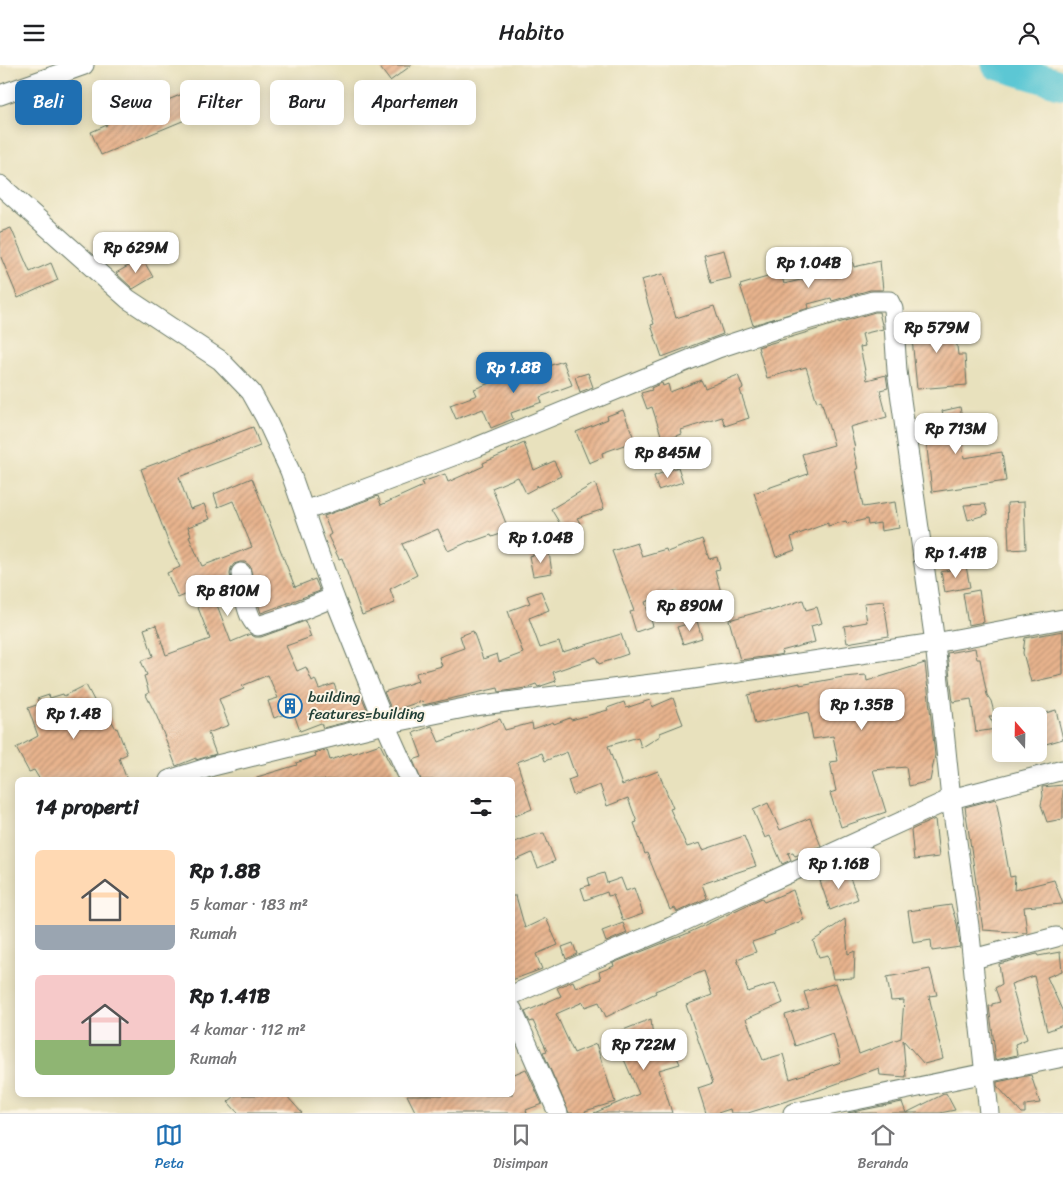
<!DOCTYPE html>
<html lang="id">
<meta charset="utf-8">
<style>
body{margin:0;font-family:Sriracha,sans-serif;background:#f6f6f6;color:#202124;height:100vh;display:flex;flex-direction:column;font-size:19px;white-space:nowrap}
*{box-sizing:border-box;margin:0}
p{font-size:16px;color:#757577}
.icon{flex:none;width:28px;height:28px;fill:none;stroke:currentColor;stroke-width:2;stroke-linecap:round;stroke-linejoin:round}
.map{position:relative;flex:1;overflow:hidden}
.drawer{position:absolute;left:15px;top:712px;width:500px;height:320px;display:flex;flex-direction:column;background:#fff;border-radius:8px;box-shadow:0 2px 12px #0003}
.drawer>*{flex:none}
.top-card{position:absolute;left:15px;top:15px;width:500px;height:45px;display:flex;gap:10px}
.needle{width:32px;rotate:340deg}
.buttons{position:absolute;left:992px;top:642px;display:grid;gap:10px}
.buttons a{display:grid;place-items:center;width:55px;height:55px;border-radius:8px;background:#fff;box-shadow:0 2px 12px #0003;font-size:25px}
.price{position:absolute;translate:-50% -42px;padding:0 11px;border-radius:10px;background:#fff;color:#222;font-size:16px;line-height:32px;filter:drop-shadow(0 1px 2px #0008)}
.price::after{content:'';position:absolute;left:50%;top:30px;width:15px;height:11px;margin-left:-8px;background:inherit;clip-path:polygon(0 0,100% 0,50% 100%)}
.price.selected{background:#1f6fb2;color:#fff}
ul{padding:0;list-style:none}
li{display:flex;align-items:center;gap:15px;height:125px;padding:0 20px}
li span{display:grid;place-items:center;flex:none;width:140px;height:100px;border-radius:8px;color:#555}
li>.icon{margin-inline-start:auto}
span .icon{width:60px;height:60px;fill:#fffc;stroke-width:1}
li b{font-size:21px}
h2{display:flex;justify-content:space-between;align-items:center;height:60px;padding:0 20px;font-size:21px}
.pill{padding:0 18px;border-radius:8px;background:#fff;box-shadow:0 2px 12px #0003;font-size:18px;line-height:45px}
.pill.selected{background:#1f6fb2;color:#fff}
header{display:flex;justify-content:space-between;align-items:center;height:65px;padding:0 20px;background:#fff;font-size:22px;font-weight:600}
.menu{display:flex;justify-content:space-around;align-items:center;height:70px;border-top:1px solid #e0e0e0;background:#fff;font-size:14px;color:#757577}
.menu a{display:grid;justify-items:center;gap:2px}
.menu .selected{color:#1f6fb2}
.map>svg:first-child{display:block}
</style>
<header><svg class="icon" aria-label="menu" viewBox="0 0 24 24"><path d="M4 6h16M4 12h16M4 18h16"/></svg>Habito<svg class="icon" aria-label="person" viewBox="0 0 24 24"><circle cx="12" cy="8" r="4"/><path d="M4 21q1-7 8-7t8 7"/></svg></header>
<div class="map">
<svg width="1063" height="1048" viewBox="0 0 1063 1048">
<defs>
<pattern id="building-hatch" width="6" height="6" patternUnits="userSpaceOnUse" patternTransform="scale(1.25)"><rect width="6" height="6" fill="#e8b38d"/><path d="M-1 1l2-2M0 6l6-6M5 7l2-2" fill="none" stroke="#bb9374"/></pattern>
</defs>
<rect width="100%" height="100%" fill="#fcf5e5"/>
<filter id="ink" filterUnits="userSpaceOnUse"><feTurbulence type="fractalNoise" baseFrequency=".02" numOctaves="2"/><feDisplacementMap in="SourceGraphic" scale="10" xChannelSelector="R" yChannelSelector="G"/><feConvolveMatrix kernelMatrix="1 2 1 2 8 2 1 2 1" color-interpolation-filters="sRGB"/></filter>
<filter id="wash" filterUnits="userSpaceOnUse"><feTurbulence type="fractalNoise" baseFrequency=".0096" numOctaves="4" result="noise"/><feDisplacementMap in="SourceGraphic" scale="20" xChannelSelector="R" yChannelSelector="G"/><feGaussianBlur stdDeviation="1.12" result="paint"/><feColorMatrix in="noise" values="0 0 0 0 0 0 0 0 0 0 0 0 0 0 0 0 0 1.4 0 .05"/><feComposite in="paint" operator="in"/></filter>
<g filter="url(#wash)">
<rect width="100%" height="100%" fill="#e8e1bd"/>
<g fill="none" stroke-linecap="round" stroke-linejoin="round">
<polyline stroke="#5bc7d4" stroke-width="29" points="996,0 1063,20"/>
</g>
<g id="blocks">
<g fill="url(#building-hatch)">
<polygon points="378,0 412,0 390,16"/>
<polygon points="207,19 216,42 101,90 91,67 107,60 102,47 124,37 122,32 139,25 146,44"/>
<polygon points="11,163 30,207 51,198 58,215 18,233 0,190 0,167"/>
<polygon points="724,185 731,213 711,218 704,190"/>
<polygon points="851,191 854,202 880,196 883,225 870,225 832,236 831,233 808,239 809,243 753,260 740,220 781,208 784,219 825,209 822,199"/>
<polygon points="142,193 153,212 133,224 116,208"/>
<polygon points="663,209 676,253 714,241 723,269 662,292 651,260 654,259 641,215"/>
<polygon points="875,247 879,247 883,264 862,269 865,281 860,282 867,315 886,310 888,323 880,325 887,352 850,362 855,383 853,383 858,404 856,404 863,442 895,437 899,463 881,466 880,458 868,460 867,454 847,459 846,456 828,461 828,458 791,472 795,485 776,492 754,428 808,409 802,389 834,380 821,335 817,337 806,302 767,313 758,282"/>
<polygon points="926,252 927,257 954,254 958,290 965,290 967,320 917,324 910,253"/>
<polygon points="563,296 572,320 540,332 542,337 511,348 513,354 491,363 483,344 456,354 450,340 477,330 474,324 529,303 531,307"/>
<polygon points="588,308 593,322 580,327 575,312"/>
<polygon points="738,310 743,323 740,325 749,353 725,361 722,352 681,365 682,369 663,376 652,342 647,344 641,328 652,325 651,323 662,318 663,321 668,319 670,327 701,315 705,323"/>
<polygon points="960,342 965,368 961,369 964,393 1002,387 1006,416 932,427 926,375 918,376 915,354 943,351 942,346"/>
<polygon points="623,345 635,376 602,388 603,392 589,398 576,367 608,354 607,351"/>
<polygon points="253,362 260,381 179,412 190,444 204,439 210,454 188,462 191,471 189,472 202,501 252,482 233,436 218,442 214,429 252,413 295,522 315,514 320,526 261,548 257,535 250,501 245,497 240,497 234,499 231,503 230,509 234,535 217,540 231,577 250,569 255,572 261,572 305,556 311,572 286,581 297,606 306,602 312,616 315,614 319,624 334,619 340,635 360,628 370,651 323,663 321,658 300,666 293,646 274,653 268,636 278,633 268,610 242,621 244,624 219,634 229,660 208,668 216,689 196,695 196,693 176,701 157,652 146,630 149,628 144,611 147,610 141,596 153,591 144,564 156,560 166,590 210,574 192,527 178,533 167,508 180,502 169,479 141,404"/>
<polygon points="524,378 534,405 554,396 561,411 538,422 537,420 537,422 526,428 518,412 492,423 509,466 492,472 491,470 471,477 470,476 448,486 438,464 402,479 417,510 390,524 395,538 362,550 342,493 339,494 328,471 331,469 324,451 378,431 381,440 423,421 422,417 445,409 448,417 484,401 483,398 508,387 507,386"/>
<polygon points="678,402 683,417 658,425 654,411"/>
<polygon points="595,418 604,444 577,453 580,458 565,467 551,444"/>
<polygon points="1024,437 1026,484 1009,485 1007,438"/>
<polygon points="985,439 988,449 968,455 964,440"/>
<polygon points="702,474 709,494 717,492 720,504 715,505 722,531 699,537 700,538 683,545 675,526 645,537 653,561 636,567 630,547 634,546 612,486 637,478 642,491 666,484 667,487"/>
<polygon points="549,487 552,508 533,511 529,491"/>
<polygon points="966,501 970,522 945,527 941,507"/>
<polygon points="979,525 984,557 968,560 963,528"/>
<polygon points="541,526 549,545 529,553 540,583 559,577 563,587 621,569 628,589 599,599 596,592 553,607 556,616 538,622 536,619 525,623 499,627 498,623 423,640 422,636 392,646 384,627 418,616 416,608 442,601 439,592 464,583 460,571 473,566 483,594 497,589 499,597 523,588 508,546 530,538 527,531"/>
<polygon points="803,535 806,545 817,542 822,558 811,561 815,577 781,586 782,589 778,590 740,595 729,555 769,544 770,546"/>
<polygon points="884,536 889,571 847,578 844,561 867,557 864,538"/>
<polygon points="697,556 702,573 683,579 677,562"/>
<polygon points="1063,566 1063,610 1031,617 1023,588 1025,573"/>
<polygon points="975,583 977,594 980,594 987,630 991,636 995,651 989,651 996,664 976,667 971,634 953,637 947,588"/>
<polygon points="925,598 935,690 930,716 909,721 906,702 873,705 886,747 841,762 830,728 836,726 830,697 838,696 833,671 813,674 808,647 755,659 748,630 800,618 800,620 843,612 866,610 867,616"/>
<polygon points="86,620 97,641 102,638 116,664 117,663 127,689 119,693 127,715 40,715 34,705 29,707 16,683 38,671 28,643 39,639 37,634 49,630 50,633 63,629 64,631"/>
<polygon points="673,633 683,659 660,668 660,671 641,683 638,672 608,681 622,720 658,706 673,743 670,744 687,782 700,778 703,785 744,771 756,801 702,819 707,833 677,847 675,843 670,845 647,788 645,789 634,758 637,757 628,733 607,741 600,720 573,730 568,715 576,712 567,687 545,696 542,688 517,697 532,744 515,751 512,743 512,715 421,715 413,695 422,692 413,668 432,661 439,677 500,654 505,665 532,658 533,664 553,657 554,659 570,653 571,655 608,645 607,643 624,637 626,643 650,635 652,642"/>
<polygon points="1056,645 1063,674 1039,681 1039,650"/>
<polygon points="380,679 398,715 258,715 257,712 297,700 296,698 316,691 315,688 321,686 327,685 330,695 351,688 352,689"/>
<polygon points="1063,720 1063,754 1047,757 1041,740 1043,731 1042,722"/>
<polygon points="996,734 1010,812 1015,811 1014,825 1054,815 1063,839 1024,842 1027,868 983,865 965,742"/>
<polygon points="768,738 780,765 810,753 821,781 795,791 793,787 788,788 791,795 782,799 770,771 765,773 753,745"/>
<polygon points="935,754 939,792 914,795 911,765"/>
<polygon points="544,768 555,796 538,803 532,788 512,797 512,778 536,769"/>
<polygon points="847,805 858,834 830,845 820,816"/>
<polygon points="604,808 607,818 621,813 626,826 634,823 643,849 623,856 613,830 608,831 607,827 585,835 581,823 590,820 588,813"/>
<polygon points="793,825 804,855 774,867 775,869 752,877 756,887 737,894 748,927 775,918 783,938 746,954 763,995 783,989 790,1014 841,997 833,968 795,981 785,950 809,943 804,927 836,918 859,989 901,973 904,935 891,936 887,912 930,904 937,930 929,931 943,994 924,999 903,975 906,1012 880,1010 879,1003 806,1030 748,1048 731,1048 730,1044 718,1048 706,1048 698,1023 713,1018 686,940 712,930 704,906 655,926 656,928 606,952 599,937 585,942 583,937 556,949 574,988 596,979 615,1037 585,1046 586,1048 569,1048 543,987 547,986 533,956 530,957 525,947 561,931 557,923 573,916 576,923 601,914 599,907 614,901 613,898 686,869 762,833 764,837"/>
<polygon points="512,831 516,831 525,863 546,853 558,880 536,889 542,904 512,915"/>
<polygon points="951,840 957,859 960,882 932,886 931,875 913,878 908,846"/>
<polygon points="845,854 848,889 855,886 854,913 833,914 828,890 819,892 813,876"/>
<polygon points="623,858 627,868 606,877 602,866"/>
<polygon points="573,878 577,889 566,894 562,882"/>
<polygon points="1060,887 1062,906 1047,912 1063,947 1063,960 1047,966 1034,911 1011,919 1027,974 1015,979 1017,990 995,995 994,987 995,986 989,941 992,941 992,939 1000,937 995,923 1002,919 999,899 1037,889 1038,891"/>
<polygon points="651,954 654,984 671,979 680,999 659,1005 672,1048 594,1048 639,1029 613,969"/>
<polygon points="526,1004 542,1039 526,1045 527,1048 416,1048 407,1030 512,1030 512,1010"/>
<polygon points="1031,1010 1040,1038 1025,1040 1025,1048 1022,1048 997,1021 997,1017"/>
<polygon points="946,1028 955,1045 940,1048 848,1048 902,1037 906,1048"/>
<polygon points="236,1030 286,1030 302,1048 238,1048 228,1037"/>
</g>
</g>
</g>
<g filter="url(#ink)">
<use href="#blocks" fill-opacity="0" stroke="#657664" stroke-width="1"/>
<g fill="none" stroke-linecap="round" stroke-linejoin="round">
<g stroke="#657664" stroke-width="21">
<g id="minor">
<polyline points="0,30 84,0"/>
<polyline points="0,120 128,234 220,295 251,327 265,352 290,406 334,532 385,659 410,715"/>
<polyline points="305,445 325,439 477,382 718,283 782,262 873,236 889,236 893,244 897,306 935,578 951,734 969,861 989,1048"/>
<path d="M241,508C243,521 246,555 258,561L286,552L334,532"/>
<polyline points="169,715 213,701 385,659 474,641 684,615 935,578 1063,554"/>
<polyline points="973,894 1056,872"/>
<polyline points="512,930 585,898 671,862 951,734 1063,705"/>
<polyline points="512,944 558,1048"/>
<polyline points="793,1048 1063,992"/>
</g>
</g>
<use href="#minor" stroke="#fff" stroke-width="19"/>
</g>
</g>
<defs>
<g id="building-ring" transform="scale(1.25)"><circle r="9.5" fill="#fcf5e5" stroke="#1f6fb2" stroke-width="1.5"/><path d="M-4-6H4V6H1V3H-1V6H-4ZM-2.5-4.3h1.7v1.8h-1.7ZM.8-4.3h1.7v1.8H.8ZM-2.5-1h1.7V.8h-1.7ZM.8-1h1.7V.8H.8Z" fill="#1f6fb2"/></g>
</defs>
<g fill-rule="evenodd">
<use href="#building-ring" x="290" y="641"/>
</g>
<g text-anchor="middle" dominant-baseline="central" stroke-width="4" stroke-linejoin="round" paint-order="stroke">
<g font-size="15" fill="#1f3d34" stroke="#fcf5e5" text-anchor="start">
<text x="308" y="632">building<tspan x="308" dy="17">features=building</tspan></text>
</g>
</g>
</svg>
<div class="buttons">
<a><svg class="needle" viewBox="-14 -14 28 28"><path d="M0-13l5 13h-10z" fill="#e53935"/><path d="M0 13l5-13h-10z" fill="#757577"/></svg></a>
</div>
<b class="price" style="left:136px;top:209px">Rp 629M</b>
<b class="price" style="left:809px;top:224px">Rp 1.04B</b>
<b class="price" style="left:937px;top:289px">Rp 579M</b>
<b class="price selected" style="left:514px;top:329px">Rp 1.8B</b>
<b class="price" style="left:956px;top:390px">Rp 713M</b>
<b class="price" style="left:668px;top:414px">Rp 845M</b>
<b class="price" style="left:541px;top:499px">Rp 1.04B</b>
<b class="price" style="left:956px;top:514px">Rp 1.41B</b>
<b class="price" style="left:228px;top:552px">Rp 810M</b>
<b class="price" style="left:690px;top:567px">Rp 890M</b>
<b class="price" style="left:862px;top:666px">Rp 1.35B</b>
<b class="price" style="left:74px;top:675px">Rp 1.4B</b>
<b class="price" style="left:839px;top:825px">Rp 1.16B</b>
<b class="price" style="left:644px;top:1006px">Rp 722M</b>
<div class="top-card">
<a class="pill selected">Beli</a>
<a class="pill">Sewa</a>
<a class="pill">Filter</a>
<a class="pill">Baru</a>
<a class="pill">Apartemen</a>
</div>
<section class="drawer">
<h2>14 properti<svg class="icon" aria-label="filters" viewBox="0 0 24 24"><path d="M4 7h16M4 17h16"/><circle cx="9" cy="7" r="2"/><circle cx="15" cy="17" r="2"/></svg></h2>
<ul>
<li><span style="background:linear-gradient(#ffd9b3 75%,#9aa5b1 0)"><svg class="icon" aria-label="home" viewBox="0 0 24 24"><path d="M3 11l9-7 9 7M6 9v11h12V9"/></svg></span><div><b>Rp 1.8B</b><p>5 kamar · 183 m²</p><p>Rumah</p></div></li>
<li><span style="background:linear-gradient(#f6c9c9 65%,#8fb573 0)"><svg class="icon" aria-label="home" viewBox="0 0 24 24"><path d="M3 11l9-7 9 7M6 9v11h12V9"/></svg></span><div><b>Rp 1.41B</b><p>4 kamar · 112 m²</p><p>Rumah</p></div></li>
</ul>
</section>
</div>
<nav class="menu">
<a class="selected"><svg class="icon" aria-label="map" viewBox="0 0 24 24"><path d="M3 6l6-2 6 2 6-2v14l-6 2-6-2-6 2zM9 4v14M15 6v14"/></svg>Peta</a>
<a><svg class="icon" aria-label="saved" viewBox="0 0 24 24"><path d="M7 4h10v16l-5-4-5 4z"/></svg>Disimpan</a>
<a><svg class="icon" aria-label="home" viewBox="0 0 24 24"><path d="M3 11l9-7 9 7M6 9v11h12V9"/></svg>Beranda</a>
</nav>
